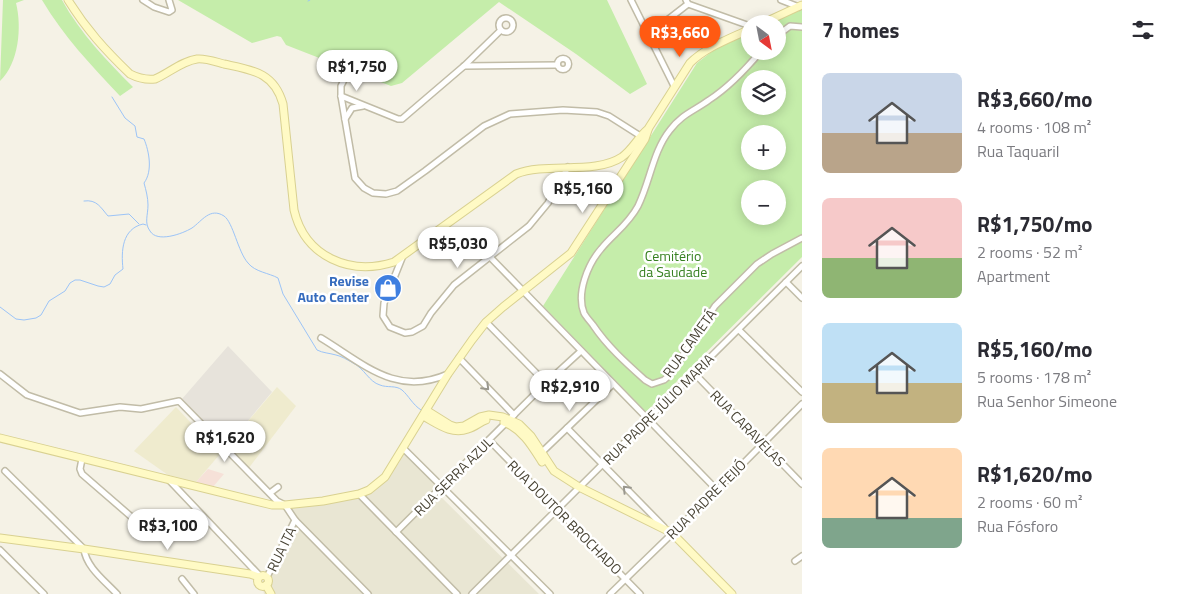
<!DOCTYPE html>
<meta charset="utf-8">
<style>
body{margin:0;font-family:"Titillium Web",sans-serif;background:#f7f7f7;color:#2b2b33;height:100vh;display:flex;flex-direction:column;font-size:19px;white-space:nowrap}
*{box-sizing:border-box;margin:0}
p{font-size:16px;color:#7c7c81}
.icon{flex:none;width:28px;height:28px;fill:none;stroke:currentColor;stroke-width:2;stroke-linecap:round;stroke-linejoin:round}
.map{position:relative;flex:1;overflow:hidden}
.drawer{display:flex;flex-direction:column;background:#fff;width:375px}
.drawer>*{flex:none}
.needle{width:32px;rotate:148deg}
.controls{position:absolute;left:741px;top:15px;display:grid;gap:10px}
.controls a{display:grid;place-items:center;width:45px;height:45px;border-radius:50%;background:#fff;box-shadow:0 2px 12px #0003;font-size:25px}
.price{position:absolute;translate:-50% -42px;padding:0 11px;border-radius:18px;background:#fff;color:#222;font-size:16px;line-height:32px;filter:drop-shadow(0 1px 2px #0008)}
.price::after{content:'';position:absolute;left:50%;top:30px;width:15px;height:11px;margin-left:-8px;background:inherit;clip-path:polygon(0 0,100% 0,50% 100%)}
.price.active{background:#ff5a12;color:#fff}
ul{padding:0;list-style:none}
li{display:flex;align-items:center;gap:15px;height:125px;padding:0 20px}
li span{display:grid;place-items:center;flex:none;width:140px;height:100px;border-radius:8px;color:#555}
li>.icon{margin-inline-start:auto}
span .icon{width:60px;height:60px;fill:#fffc;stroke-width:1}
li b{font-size:21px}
h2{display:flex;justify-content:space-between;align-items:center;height:60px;padding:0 20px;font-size:21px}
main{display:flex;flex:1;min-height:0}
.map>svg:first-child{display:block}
</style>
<main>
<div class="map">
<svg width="802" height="594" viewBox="0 0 802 594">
<rect width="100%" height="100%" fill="#f5f2e6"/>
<polygon fill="#e9e6d3" points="405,447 443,487 437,493 539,594 264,594 260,578 271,571 295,518 289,506 358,493 379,481 399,463"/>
<polygon fill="#e7e3db" points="228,346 272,392 227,446 221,440 222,434 217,429 210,430 182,399"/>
<g fill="#efebce">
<polygon points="277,387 296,406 248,469 233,454 233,450 227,446"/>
<polygon points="176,407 220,454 196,482 168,475 134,451"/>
</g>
<polygon fill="#f6e1d8" points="208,469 224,474 212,488 196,482"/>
<g fill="#c5edaa" fill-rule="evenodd">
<path d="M3,0H24L16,3C22,27 19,63 0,81Z"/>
<path d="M42,0H62C80,33 107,61 133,87L120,96C90,64 64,37 42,0Z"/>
<polygon points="178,0 607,0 647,84 630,94 576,54 499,2 402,83 391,86 286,45 281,37 277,36 252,43"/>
<path d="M802,9V257L646,412L543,306L697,63L714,50L750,33V51H778V24H770ZM750,79H778V106H750ZM750,134H778V161H750ZM750,189H778V216H750Z"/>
</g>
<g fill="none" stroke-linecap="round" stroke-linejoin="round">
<g stroke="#9cc4f7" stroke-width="1">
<polyline points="308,1 310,0"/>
<path d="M112,97L125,118L135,126L137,137L144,139C149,151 153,171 144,183C146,190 148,198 148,205C148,215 144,223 150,231C157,243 182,234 192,228C202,221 210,207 224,216C233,222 238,252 248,263C255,272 269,273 278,278L283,294L317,350C323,353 329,353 336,355C341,356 348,360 353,363C364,368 369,382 380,385C387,388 396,385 402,390C409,396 412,404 421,410"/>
<path d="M84,201C97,199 101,208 108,216L129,214L139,224"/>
<path d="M0,307L16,319L24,320L36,318L41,315L49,301L65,291L70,283L75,280H80L98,286L104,287L110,284L115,275L123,269C121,251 122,229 143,224L146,225"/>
</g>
<g stroke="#c1bca7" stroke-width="8">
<g id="street">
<polyline points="143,0 154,7 169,12 172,10 169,0"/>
<polyline points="631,0 674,86"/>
<polyline points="686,0 688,4 750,26"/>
<polyline points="781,0 799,7"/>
<circle cx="506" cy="25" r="7"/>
<polyline points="648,35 688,4"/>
<polyline points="778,35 790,26 802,27"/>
<path d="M761,51C746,69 729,87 709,100C694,111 682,114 670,130C653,151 650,182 638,206C628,225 613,234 601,249C588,264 576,293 584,313C586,317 590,321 593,325C607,346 626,363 645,380L652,384L664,380L670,375L715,306L757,264L772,254L802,238"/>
<circle cx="563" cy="64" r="5.5"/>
<polyline points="464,66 557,65"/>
<polyline points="345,78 341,86 341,96 355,178 364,188 373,193 386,194 397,191 425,171 484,126 510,114 563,110 597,112 609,116 642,137"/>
<polyline points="341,96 398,119 402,119 464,66 501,30"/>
<polyline points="345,119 352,108 363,106"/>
<polyline points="402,258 384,303 383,316 390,327 405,333 412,332 423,326 431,313 454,285 529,226 548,203 568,167"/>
<polyline points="491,258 717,490"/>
<polyline points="786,282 802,298"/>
<polyline points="486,322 546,383"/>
<polyline points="739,330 802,392"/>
<path d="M321,338C364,364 396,397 448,374"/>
<polyline points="459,358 514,415"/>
<polyline points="694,373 802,484"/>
<polyline points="0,374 27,395 80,413 120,407 141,409 179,401 277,501 285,505 295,520 368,594"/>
<polyline points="567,428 664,527"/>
<polyline points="489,440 640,594"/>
<polyline points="403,448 550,594"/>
<polyline points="540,454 613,384"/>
<polyline points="82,459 80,469 82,474 142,526"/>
<path d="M5,471L84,549C86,567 105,581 117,594"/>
<polyline points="169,480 260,576"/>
<polyline points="270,493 278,487"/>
<polyline points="359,494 457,594"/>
<polyline points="396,532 546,383 581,351"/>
<polyline points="0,550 44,594"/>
<polyline points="795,561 802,556"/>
<polyline points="267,577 295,520"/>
<polyline points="182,579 194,594"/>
<polyline points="472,594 802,266"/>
<polyline points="610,594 717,490 802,404"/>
</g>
</g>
<g stroke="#d9d191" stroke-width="9">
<g id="secondary">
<path d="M68,0C86,29 105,50 130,74C138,78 147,80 155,79C169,73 182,61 197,59C205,58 216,62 224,64C252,70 274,72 283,104L294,210C305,257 350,276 394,262L516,174C547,162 595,175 622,157C633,149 638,137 648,129L690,63C706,47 729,39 750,29"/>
<polyline points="761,24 802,5"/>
<polyline points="426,410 450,425 456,427 464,426 480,417 489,415 503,417 519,424 531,436 554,471 579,487 672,533 732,594"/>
<path d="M423,416C438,424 451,435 468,429C475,427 480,422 486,420"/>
<path d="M504,422C523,430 532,446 542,462"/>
<polyline points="0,438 272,505 285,505 323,501 359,494 369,490 385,477 448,374 472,340 486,322 503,307 571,253 645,139 648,130"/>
<polyline points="0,538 84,549 250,574 259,577"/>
<circle cx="263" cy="581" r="5.5"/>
<polyline points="266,585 271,594"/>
</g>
</g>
<use href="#street" stroke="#fff" stroke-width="5"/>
<use href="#secondary" stroke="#fffac5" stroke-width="7"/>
</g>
<defs><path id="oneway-chevron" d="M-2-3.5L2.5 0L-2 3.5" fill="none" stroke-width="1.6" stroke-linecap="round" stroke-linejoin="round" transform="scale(1.25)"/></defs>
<g stroke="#9a988f">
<use href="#oneway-chevron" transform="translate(486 387) rotate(45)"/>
<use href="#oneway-chevron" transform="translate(626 489) rotate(-134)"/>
</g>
<defs>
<g id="shop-disc" transform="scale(1.4375)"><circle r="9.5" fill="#3f7fe0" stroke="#fff"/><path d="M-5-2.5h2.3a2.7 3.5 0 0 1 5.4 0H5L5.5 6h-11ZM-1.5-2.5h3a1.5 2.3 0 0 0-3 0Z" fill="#fff"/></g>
</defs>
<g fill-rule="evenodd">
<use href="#shop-disc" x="388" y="288"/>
</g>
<g text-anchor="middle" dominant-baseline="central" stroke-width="5" stroke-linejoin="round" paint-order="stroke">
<g font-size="14" fill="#378021" stroke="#fff">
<text x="673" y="255">Cemitério<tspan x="673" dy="16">da Saudade</tspan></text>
</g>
<g font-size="14" font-weight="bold" fill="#366cbe" stroke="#fff" text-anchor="end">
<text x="369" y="280">Revise<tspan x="369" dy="16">Auto Center</tspan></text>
</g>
<g font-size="14" fill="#484334" stroke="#fff">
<text transform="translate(689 343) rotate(-54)">RUA CAMETÁ</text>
<text transform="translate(658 409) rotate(-45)">RUA PADRE JÚLIO MARIA</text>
<text transform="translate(748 428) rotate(46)">RUA CARAVELAS</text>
<text transform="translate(453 476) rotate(-45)">RUA SERRA AZUL</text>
<text transform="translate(706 499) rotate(-45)">RUA PADRE FEIJÓ</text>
<text transform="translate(565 517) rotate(45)">RUA DOUTOR BROCHADO</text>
<text transform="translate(281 549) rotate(-64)">RUA ITA</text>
</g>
</g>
</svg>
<div class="controls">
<a><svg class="needle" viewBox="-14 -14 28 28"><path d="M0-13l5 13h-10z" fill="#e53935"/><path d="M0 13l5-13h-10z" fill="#7c7c81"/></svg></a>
<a><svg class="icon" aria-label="layers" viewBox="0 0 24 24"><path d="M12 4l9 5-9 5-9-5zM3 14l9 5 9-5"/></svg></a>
<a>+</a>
<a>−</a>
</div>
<b class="price active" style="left:680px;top:58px">R$3,660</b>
<b class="price" style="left:357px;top:92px">R$1,750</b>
<b class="price" style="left:583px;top:214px">R$5,160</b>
<b class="price" style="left:458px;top:269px">R$5,030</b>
<b class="price" style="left:570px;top:412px">R$2,910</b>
<b class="price" style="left:225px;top:463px">R$1,620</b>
<b class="price" style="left:168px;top:551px">R$3,100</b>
</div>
<section class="drawer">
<h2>7 homes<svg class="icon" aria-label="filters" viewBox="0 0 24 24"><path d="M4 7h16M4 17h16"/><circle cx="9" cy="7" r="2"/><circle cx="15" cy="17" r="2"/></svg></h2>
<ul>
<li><span style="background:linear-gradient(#c9d6e8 60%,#b9a48a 0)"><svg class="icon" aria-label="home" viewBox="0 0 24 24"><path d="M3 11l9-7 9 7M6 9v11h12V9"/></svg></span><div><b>R$3,660/mo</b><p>4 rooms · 108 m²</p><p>Rua Taquaril</p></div></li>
<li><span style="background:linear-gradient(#f6c9c9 60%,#8fb573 0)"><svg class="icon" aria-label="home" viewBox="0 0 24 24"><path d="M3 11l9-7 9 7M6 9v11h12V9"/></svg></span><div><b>R$1,750/mo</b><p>2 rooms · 52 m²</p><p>Apartment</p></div></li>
<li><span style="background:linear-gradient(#bfe0f5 60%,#c2b280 0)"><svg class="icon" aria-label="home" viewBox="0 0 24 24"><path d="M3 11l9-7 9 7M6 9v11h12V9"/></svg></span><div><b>R$5,160/mo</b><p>5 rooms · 178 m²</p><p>Rua Senhor Simeone</p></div></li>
<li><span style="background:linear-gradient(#ffd9b3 70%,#7fa58c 0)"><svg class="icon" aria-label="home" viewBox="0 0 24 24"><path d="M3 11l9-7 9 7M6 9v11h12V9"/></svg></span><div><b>R$1,620/mo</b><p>2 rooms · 60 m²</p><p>Rua Fósforo</p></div></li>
</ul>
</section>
</main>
